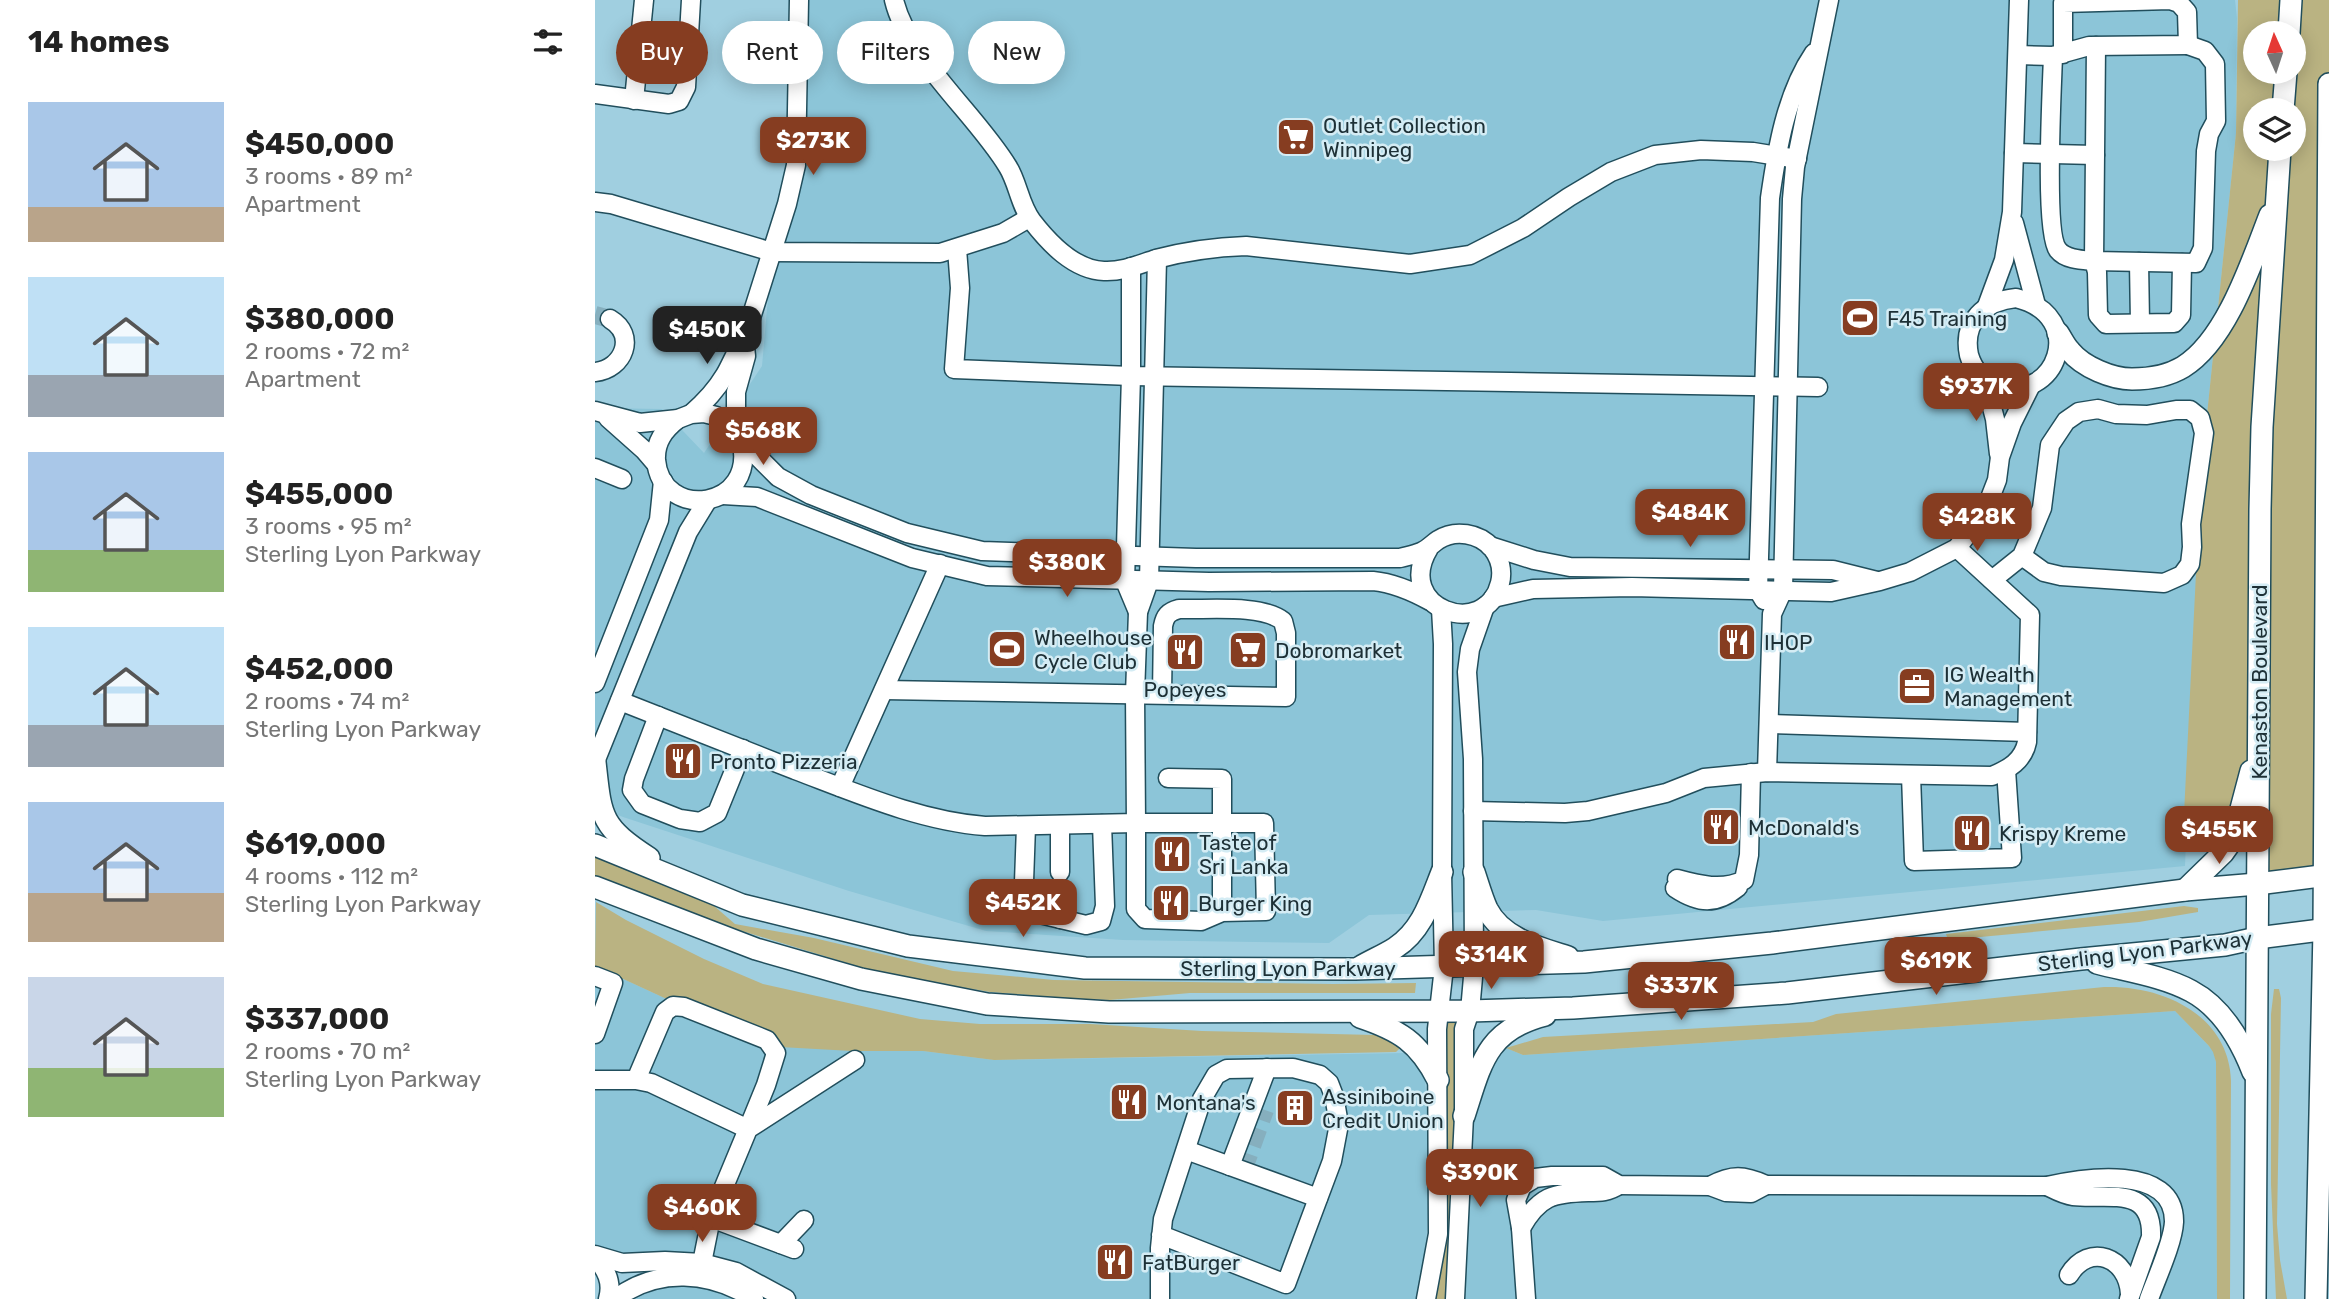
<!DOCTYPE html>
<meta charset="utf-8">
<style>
body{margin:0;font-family:Rubik,sans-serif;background:#f2f2f2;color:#222;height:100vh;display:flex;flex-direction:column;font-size:26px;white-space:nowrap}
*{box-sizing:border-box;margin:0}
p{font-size:23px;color:#767676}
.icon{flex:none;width:38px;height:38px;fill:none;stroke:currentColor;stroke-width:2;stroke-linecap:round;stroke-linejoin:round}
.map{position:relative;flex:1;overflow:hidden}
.details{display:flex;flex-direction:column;background:#fff;width:595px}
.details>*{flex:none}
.banner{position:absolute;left:21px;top:21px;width:665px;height:63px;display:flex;gap:14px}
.needle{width:46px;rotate:357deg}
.tools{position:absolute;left:1648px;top:21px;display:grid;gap:14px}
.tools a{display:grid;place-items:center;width:63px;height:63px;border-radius:50%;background:#fff;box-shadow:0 4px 18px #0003;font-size:35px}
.price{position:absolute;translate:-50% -60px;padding:0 16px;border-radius:14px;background:#863d21;color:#fff;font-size:23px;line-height:46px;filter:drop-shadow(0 2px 4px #0008)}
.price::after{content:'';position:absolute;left:50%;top:42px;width:21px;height:16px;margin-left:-10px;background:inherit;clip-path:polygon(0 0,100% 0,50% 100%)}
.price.selected{background:#222;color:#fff}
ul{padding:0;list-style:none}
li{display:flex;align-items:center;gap:21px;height:175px;padding:0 28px}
li span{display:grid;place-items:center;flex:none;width:196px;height:140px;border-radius:0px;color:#555}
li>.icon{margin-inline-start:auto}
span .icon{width:84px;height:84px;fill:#fffc;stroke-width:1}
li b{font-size:30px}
h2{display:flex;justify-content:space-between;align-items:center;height:84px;padding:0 28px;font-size:30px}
.tag{padding:0 24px;border-radius:32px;background:#fff;box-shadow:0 4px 18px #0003;font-size:24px;line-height:63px}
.tag.selected{background:#863d21;color:#fff}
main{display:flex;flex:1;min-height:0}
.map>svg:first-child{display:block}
</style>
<main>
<section class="details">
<h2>14 homes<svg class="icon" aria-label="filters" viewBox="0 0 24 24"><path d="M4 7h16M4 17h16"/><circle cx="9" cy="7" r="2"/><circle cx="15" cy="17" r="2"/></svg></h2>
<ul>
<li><span style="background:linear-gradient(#a9c7e8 75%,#b9a48a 0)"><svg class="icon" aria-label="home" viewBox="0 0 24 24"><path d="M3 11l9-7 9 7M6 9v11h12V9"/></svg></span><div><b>$450,000</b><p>3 rooms · 89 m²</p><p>Apartment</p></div></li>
<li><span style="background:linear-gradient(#bfe0f5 70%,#9aa5b1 0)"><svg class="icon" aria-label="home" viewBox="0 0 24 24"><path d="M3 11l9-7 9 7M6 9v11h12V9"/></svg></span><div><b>$380,000</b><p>2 rooms · 72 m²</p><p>Apartment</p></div></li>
<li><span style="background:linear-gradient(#a9c7e8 70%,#8fb573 0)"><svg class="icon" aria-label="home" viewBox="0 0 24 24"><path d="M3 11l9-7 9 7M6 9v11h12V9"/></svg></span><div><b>$455,000</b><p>3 rooms · 95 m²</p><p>Sterling Lyon Parkway</p></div></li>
<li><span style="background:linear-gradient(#bfe0f5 70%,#9aa5b1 0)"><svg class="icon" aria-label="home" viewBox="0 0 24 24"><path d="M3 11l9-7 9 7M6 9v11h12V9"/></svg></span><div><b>$452,000</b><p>2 rooms · 74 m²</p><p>Sterling Lyon Parkway</p></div></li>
<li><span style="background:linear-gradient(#a9c7e8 65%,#b9a48a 0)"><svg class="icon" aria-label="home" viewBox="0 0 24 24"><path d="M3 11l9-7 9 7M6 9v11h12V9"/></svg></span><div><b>$619,000</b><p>4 rooms · 112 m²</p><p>Sterling Lyon Parkway</p></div></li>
<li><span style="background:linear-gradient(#c9d6e8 65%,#8fb573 0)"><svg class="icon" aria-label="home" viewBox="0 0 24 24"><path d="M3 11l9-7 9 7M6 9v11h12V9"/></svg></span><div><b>$337,000</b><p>2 rooms · 70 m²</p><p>Sterling Lyon Parkway</p></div></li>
</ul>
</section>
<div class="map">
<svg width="1734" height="1299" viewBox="0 0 1734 1299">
<rect width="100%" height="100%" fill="#a0cfe0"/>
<g fill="#8cc5d8">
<polygon points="204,0 1640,0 1642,18 1641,133 1606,473 1590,866 1008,921 941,910 774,915 734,943 528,940 391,931 254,891 28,817 0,806 0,408 67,409 109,453 167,366 177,252 192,204"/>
<polygon points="0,966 89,1007 328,1051 399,1060 813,1053 829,1070 834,1123 834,1185 831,1251 824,1299 199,1299 0,1248"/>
<polygon points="1580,1011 1614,1046 1619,1052 1621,1062 1622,1299 860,1299 869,1116 903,1038 911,1048 928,1055"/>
<polygon points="78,1276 158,1299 20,1299"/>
</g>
<g fill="#bab382" fill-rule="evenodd">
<path d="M1643,0H1734V517L1729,875L1662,884L1664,746L1634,855L1589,814L1606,473L1641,133ZM1661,33H1699V72H1661ZM1661,110H1699V149H1661Z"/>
<polygon points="0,845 96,886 140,924 219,938 358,971 459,980 738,984 821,983 820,993 595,993 515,1000 484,999 395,992 288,974 0,886"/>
<polygon points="1,902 31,920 109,959 168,984 325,1019 385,1024 495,1024 607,1031 780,1035 808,1045 801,1052 399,1060 328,1051 257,1051 185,1047 89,1007 0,966"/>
<polygon points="1589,906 1603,908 1603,912 1544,922 1353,940 1351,934"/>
<path d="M1509,987C1568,985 1634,1015 1636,1081L1635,1299H1622L1621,1062L1618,1052L1614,1046L1580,1011L928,1055L911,1048L948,1037L1218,1022L1241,1014Z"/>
<polygon points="1679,989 1684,989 1686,998 1682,1224 1685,1260 1692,1299 1681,1299 1676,1184 1676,1014"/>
<polygon points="845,1011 875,1011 860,1299 831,1299"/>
</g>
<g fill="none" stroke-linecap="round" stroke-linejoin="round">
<g stroke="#86afbe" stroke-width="18" stroke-dasharray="18 9" stroke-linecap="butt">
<polyline points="0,315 15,319"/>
<polyline points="648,1171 670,1110"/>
</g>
<g stroke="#214e5c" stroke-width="21">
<g id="minor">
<path d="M299,0C313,59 382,115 413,167C423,183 425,206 437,221C454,243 479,270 509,271C527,272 545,264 561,259C591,251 621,247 651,246L815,264L875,255L928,228L974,197L1016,172L1060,155L1106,150L1158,152L1202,159"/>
<polyline points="1501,46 1499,261 1601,263 1608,248 1611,151 1614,134 1621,121 1620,64 1610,51 1593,45"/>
<polyline points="1423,55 1458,56 1494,46 1593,45 1592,12 1584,3 1575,0 1468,3 1468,54"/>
<path d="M1458,56C1457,87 1449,233 1463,250C1471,260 1488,260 1499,261L1502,272L1503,315L1511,324L1579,323L1586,315L1587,263"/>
<polyline points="0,94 74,104 84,101 91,87 96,0"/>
<polyline points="39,100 49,0"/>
<polyline points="1419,153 1500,155"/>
<polyline points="0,202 16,204 177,252 345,253 408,233 434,218"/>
<polyline points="1419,223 1441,305"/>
<polyline points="362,249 365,288 359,369 536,376 1223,387"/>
<polyline points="1544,262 1545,323"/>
<polyline points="536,267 536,376 530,581 543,612"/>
<path d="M1421,298C1495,316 1461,406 1401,385C1388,381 1378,369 1374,355C1367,321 1390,301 1421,298Z"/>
<polyline points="1392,306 1409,260 1417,212 1424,0"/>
<path d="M0,372C29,369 42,335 15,319"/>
<polyline points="1390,381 1400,419 1404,454"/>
<path d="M0,411L45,423L83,419L96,414L109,413L121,416L132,422L146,440L183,477L216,495L312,533L387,551L601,558H805C812,556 819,555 826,552C833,549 837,544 843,540C860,529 884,533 897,548C905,558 908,571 905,583C891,641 797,609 834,548"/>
<path d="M96,414C109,403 121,390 130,375C137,363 141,351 149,340L192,204L201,165L204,0"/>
<polyline points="13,418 49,450 61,464"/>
<path d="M83,419C69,430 60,442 61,460C66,522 164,510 146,440"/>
<polyline points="141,431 141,392 151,356 150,347"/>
<polyline points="0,468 27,479"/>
<path d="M128,495L162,497L317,558L392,576L614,582L778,581C798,583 817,591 835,601"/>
<polyline points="895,546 939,560 975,567 1238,570 1282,581"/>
<polyline points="1397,580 1427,556 1447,508 1455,445 1471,421 1484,412 1503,409 1521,414 1552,415 1581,410 1595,410 1605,418 1609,433 1596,524 1597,547 1595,564 1587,575 1569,583 1466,576 1449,572 1427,556"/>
<polyline points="898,598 938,589 1037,587 1236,592 1285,581 1315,572 1362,548 1390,511 1402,480 1405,457 1417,423 1436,385"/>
<path d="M1169,600L1163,590L1175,198C1182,149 1191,94 1219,53"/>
<polyline points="0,683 64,520 68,481"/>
<path d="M289,690L691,697V633L688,621C666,604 613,610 584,609C573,612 570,616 568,626L567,695"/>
<path d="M25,701C84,724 142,747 200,770C261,793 325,821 390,826L541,823L540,694L543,612L554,581L562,259"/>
<polyline points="63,716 39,779 37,790 47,804 85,819 105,822 122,813 148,749"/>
<polyline points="1174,724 1432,732"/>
<polyline points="0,762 93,532 112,501"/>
<polyline points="1172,772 1177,614 1188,590 1197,199 1200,167 1234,0"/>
<polyline points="1316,775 1319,861 1417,858 1411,770"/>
<polyline points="573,778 627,779 627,912 671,911 669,823 541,823 541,909 550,919 606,921 627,912"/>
<polyline points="245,787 345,564"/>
<path d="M878,811L970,813L993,811L1071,793L1109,778L1172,772L1397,776C1414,769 1428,761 1432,742L1435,615L1362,548"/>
<polyline points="431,826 428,910 491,925 506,921 510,906 507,824"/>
<polyline points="465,872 465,825"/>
<path d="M1082,879C1104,885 1128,891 1149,880L1154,855L1156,773"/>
<path d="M1080,888C1104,904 1121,905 1143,887"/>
<polyline points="465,919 466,895"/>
<polyline points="0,976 18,983 0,1034"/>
<polyline points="0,1080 41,1080 56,1083 153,1129 171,1085 181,1053 172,1040 89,1007 78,1006 70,1012 41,1080"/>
<polyline points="591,1150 723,1198"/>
<polyline points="635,1166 672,1068"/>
<path d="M1115,1186C1137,1174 1149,1175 1171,1185L1452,1186C1487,1178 1580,1163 1579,1222C1578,1243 1561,1279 1554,1299"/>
<path d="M1452,1186C1460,1190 1469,1195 1478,1196C1512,1200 1558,1184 1556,1237L1534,1299"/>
<polyline points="116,1218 199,1249"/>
<path d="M926,1228C944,1196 958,1193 993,1192C1005,1192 1014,1192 1024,1185"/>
<polyline points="186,1244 209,1220"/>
<polyline points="0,1255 27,1263 70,1261 107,1263 141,1272 191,1299"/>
<path d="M0,1257C11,1269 18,1282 13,1299"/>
<polyline points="107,1263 116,1218 153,1129 260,1060"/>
<path d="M1474,1275C1494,1242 1533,1257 1535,1294"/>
<path d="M20,1299C63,1267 115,1271 159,1299"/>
<polyline points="565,1299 565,1248 568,1219 607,1099 621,1075 632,1069 698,1068 725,1075 734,1083 739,1096 744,1124 737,1161 691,1284 566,1235"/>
<polyline points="831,1299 843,1234 842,1029 849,967 847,872 848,644 846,609"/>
<polyline points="860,1299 869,1116 869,1029 875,1011 879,966 878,759 872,672 875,649 890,606"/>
<polyline points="931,1299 926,1228 921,1200 927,1186 940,1178 957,1176 1008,1176 1024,1185 1115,1186 1131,1192 1156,1193 1171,1185"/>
</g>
</g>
<g stroke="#214e5c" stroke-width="24">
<g id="major">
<polyline points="1694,33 1696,0"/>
<polyline points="1688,110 1691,72"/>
<path d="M1463,333C1467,339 1470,346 1475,351C1488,367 1517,379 1537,379C1554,379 1573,376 1588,367C1632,340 1657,261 1675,215"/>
<path d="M0,762C6,817 5,826 54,858"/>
<polyline points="0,845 147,905 313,946 490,968 760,969 989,962 1177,943 1590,890 1662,884 1734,875"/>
<path d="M879,872C883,884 887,898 892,909C907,939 945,948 973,957"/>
<polyline points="0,887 161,949 266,979 392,1004 514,1012 875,1011 978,1008 1192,993 1486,959 1630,945 1662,938 1734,929"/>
<polyline points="1590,890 1628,853 1638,839 1656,771"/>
<path d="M1502,963C1532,971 1568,976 1596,991C1626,1007 1646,1041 1658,1072"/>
<path d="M765,967C777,960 789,955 800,948C827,931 836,900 847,872"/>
<path d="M765,1017C804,1030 824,1042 843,1080"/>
<path d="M869,1116C886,1064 891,1030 950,1015"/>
<polyline points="1660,1299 1665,509 1667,427 1685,149"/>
<polyline points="1721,1299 1729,930 1734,84"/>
</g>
</g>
<use href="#minor" stroke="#fff" stroke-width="18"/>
<use href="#major" stroke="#fff" stroke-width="21"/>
</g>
<defs>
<g id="supermarket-square" transform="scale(2.0125)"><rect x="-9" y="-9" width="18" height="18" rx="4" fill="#863d21" stroke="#d4ecf4"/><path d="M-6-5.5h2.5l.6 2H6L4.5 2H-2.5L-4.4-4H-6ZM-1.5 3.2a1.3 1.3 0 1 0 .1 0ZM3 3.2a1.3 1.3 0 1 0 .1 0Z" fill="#fff"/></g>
<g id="stadium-square" transform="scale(2.0125)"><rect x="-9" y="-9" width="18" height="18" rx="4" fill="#863d21" stroke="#d4ecf4"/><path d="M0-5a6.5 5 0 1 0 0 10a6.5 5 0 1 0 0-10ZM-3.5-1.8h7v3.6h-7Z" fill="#fff"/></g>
<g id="restaurant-square" transform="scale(2.0125)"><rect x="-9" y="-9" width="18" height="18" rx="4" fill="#863d21" stroke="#d4ecf4"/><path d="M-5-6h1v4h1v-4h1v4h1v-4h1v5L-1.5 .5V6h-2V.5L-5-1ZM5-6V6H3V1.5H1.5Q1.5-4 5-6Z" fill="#fff"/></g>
<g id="office-square" transform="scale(2.0125)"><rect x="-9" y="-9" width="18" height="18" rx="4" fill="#863d21" stroke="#d4ecf4"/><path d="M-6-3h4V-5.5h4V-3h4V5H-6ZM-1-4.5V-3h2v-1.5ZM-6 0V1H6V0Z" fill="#fff"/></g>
<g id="building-square" transform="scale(2.0125)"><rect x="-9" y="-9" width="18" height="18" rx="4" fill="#863d21" stroke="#d4ecf4"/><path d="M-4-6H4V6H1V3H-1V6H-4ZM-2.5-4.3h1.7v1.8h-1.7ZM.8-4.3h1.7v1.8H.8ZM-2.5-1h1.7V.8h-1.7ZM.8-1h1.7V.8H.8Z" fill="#fff"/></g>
</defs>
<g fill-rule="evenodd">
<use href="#supermarket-square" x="701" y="137"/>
<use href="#stadium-square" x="1265" y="318"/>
<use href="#restaurant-square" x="1142" y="642"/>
<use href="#stadium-square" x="412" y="649"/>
<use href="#supermarket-square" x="653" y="650"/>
<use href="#restaurant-square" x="590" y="652"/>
<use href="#office-square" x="1322" y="686"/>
<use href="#restaurant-square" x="88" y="761"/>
<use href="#restaurant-square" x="1126" y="827"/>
<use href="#restaurant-square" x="1377" y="833"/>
<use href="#restaurant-square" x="577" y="854"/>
<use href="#restaurant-square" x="576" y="903"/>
<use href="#restaurant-square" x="534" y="1102"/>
<use href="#building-square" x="700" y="1108"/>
<use href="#restaurant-square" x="520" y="1262"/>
</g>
<g text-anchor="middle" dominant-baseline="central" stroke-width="5" stroke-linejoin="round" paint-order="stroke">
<g font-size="21" fill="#1d3036" stroke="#d4ecf4" text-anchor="start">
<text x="728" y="125">Outlet Collection<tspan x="728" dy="24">Winnipeg</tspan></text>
<text x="1292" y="318">F45 Training</text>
<text x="439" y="637">Wheelhouse<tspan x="439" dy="24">Cycle Club</tspan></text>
<text x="1169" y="642">IHOP</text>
<text x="680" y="650">Dobromarket</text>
<text x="1349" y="674">IG Wealth<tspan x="1349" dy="24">Management</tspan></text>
<text x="590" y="689" text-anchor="middle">Popeyes</text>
<text x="115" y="761">Pronto Pizzeria</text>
<text x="1153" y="827">McDonald's</text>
<text x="1404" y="833">Krispy Kreme</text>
<text x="604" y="842">Taste of<tspan x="604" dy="24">Sri Lanka</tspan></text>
<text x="603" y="903">Burger King</text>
<text x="727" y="1096">Assiniboine<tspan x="727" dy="24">Credit Union</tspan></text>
<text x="561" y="1102">Montana's</text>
<text x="547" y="1262">FatBurger</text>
</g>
<g font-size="21" fill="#1d3036" stroke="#d4ecf4">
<text transform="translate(1664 682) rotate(-90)">Kenaston Boulevard</text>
<text transform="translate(1550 951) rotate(-7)">Sterling Lyon Parkway</text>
<text x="693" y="968">Sterling Lyon Parkway</text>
</g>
</g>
</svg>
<div class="tools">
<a><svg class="needle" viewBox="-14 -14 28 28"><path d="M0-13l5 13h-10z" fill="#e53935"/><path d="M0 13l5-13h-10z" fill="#767676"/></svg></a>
<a><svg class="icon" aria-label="layers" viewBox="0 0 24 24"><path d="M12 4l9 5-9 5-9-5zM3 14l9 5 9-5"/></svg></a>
</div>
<b class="price" style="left:218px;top:177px">$273K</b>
<b class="price selected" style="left:112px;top:366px">$450K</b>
<b class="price" style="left:1381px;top:423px">$937K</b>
<b class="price" style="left:168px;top:467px">$568K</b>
<b class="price" style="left:1095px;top:549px">$484K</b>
<b class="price" style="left:1382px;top:553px">$428K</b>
<b class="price" style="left:472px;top:599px">$380K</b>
<b class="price" style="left:1624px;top:866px">$455K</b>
<b class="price" style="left:428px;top:939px">$452K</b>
<b class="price" style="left:896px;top:991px">$314K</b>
<b class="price" style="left:1341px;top:997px">$619K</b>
<b class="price" style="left:1086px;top:1022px">$337K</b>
<b class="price" style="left:885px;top:1209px">$390K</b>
<b class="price" style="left:107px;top:1244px">$460K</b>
<div class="banner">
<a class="tag selected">Buy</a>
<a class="tag">Rent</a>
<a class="tag">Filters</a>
<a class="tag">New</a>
</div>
</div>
</main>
